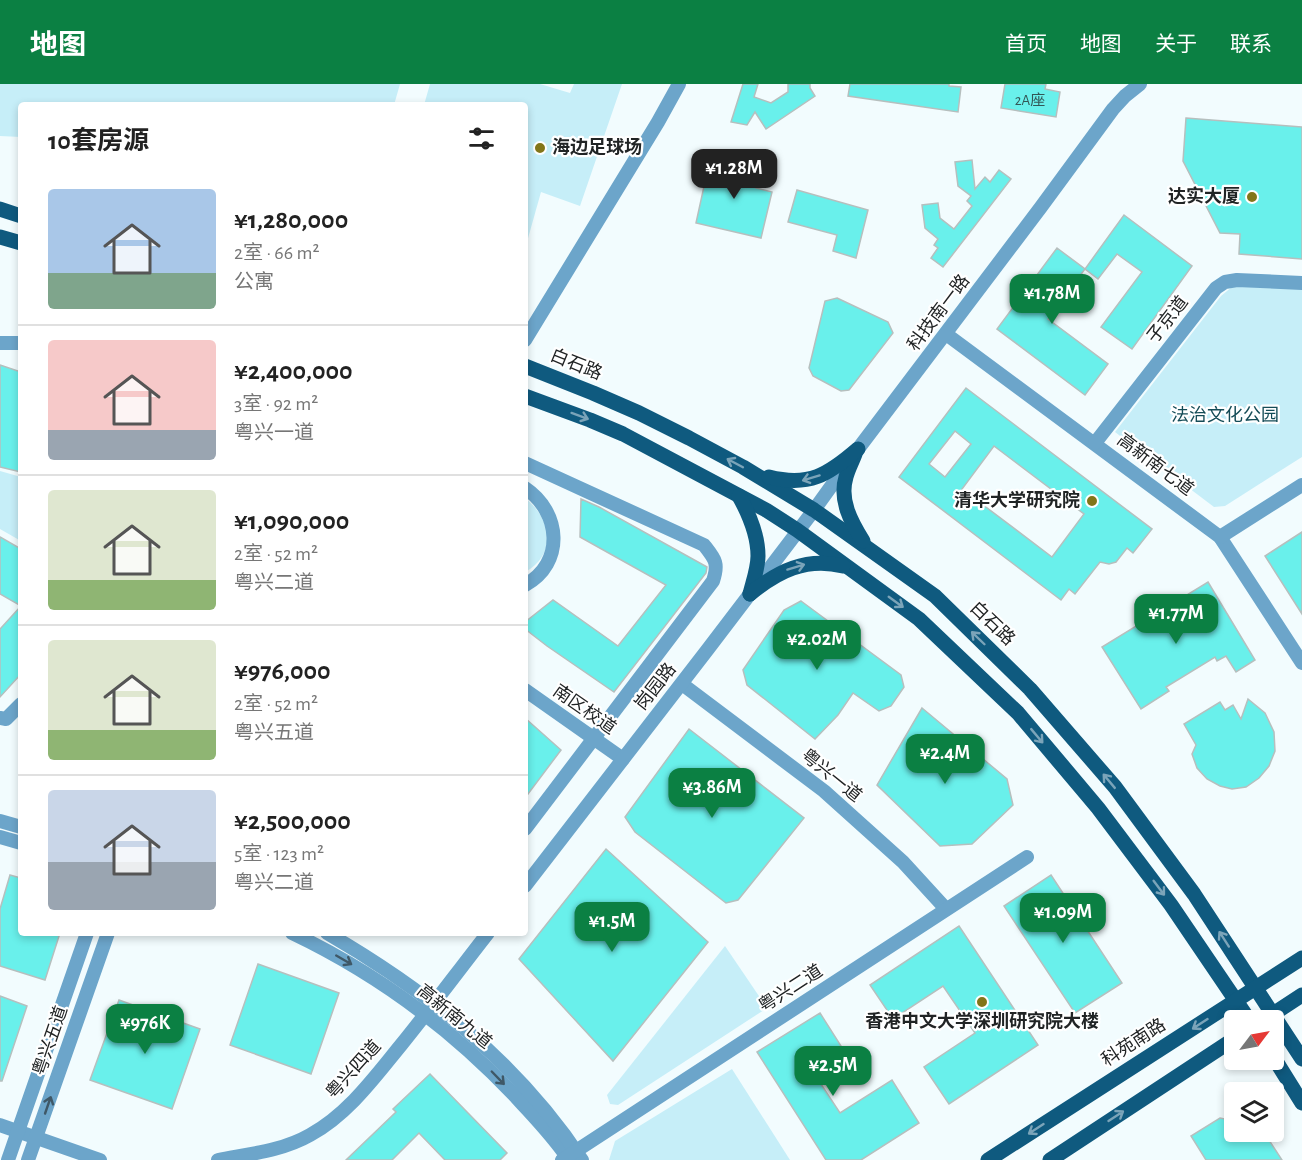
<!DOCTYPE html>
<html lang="zh">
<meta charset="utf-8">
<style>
body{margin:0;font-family:"Alegreya Sans","Noto Sans SC",sans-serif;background:#f6f6f6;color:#222;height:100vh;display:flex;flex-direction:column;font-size:22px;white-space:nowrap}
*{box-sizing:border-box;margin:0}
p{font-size:20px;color:#767676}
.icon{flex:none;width:33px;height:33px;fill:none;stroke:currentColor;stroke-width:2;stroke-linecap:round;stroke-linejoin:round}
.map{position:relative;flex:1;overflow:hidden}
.drawer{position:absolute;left:18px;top:18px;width:510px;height:834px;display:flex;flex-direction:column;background:#fff;border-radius:6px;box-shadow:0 3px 9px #0003}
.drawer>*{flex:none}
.needle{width:39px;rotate:58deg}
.controls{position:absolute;left:1224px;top:926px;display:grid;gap:12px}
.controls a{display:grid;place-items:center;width:60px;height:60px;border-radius:6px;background:#fff;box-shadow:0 3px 9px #0003;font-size:30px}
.price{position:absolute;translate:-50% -51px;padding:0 14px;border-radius:12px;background:#0b8043;color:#fff;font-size:20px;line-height:39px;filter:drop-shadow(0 2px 3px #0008)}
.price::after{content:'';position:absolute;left:50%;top:36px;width:18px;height:14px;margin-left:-9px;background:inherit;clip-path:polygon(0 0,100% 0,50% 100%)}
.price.on{background:#222;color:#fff}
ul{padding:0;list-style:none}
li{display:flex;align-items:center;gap:18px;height:150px;padding:0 30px}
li+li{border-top:2px solid #e0e0e0}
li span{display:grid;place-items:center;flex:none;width:168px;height:120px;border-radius:6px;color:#555}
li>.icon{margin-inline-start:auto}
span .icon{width:72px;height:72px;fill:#fffc;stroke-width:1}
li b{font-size:26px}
h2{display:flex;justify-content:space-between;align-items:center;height:72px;padding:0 30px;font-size:26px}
header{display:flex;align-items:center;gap:36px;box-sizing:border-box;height:84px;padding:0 30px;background:#0b8043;color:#fff}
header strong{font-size:28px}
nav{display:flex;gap:33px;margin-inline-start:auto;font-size:21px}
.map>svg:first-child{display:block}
</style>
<header>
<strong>地图</strong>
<nav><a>首页</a><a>地图</a><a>关于</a><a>联系</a></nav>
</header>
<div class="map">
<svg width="1302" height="1076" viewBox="0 0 1302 1076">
<rect width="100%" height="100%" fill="#f2fcfe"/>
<g fill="#c6eef8">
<polygon points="0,0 400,0 394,21 21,21 21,53 0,52"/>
<polygon points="430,0 540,0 570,9 574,0 622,0 580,122 541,108 525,165 525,21 424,21"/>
<polygon points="1233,202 1302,205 1302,373 1225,422 1214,423 1115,348 1221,212"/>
<polygon points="0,387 21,393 21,457 0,445"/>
<path d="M525,414C551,434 558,470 525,488Z"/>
<polygon points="725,862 767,924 618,1021 610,1020 607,1011"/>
<polygon points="732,985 790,1076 609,1076 615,1057"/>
</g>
<g fill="#69f0eb" stroke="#b6bfbe" stroke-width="1.5" fill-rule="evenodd">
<polygon points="743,0 758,0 754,13 771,19 788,8 788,0 810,0 810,4 815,12 766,45 755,28 747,41 731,38"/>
<polygon points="850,0 949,0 949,2 961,3 958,28 848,12"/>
<polygon points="1005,0 1046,0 1045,5 1060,8 1056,33 1001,24"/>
<polygon points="1186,34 1302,43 1302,175 1239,170 1240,150 1220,149 1183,77"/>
<polygon points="710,75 760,86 756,104 772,108 761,154 696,139"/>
<polygon points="972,76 975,105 985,93 990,98 999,86 1011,95 943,183 931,174 938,164 934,161 938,155 925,144 922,121 938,119 940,134 954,145 972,122 967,117 971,112 958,102 955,78"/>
<polygon points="797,106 868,126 856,174 833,167 837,151 788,138"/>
<polygon points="1124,131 1192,182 1132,265 1101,243 1142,188 1117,170 1098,195 1085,185"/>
<polygon points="1057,164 1085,185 1048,235 1108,280 1085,311 997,245"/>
<polygon points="837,214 888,238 893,249 849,306 841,307 813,292 809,284 825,217"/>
<polygon points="0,281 21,288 21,388 0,383"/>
<path d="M966,304L1152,445L1133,469L1127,464L1116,478L1109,480L1100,478L1075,510L1069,505L1061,516L899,393ZM955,347L971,360L945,393L929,380ZM994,362L1084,430L1052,473L962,405Z"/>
<polygon points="581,415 599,423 707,483 706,489 614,608 547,562 525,545 525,538 553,516 618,562 666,501 580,453"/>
<polygon points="1302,448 1302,530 1265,472"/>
<polygon points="0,453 21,465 21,522 0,510"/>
<polygon points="1208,498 1255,576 1236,588 1226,572 1217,577 1215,573 1166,603 1169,607 1141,625 1102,563"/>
<polygon points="801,517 901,591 904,603 891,622 879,627 853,609 838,631 815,655 747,601 743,586 784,526"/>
<polygon points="21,522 21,590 0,613 0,545"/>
<polygon points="1248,615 1265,629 1274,648 1275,667 1269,682 1259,694 1246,703 1232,705 1220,702 1207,695 1197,684 1192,670 1196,661 1184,640 1220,618 1225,626 1233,621 1241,635"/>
<polygon points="922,624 1007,695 1013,721 972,760 940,762 877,701"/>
<polygon points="525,634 561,666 525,714"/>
<polygon points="689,645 804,734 738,816 726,819 635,748 625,733"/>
<polygon points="606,765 708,858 613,977 519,875"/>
<polygon points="10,791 21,794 21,849 60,849 45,896 0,882 0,825"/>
<polygon points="1051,791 1122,899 1075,929 1004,822"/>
<polygon points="959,842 1038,961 949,1020 924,983 975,949 943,902 893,935 870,901"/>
<polygon points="258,880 339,909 311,990 230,961"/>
<polygon points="0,912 27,922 2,997 0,997"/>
<polygon points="119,916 200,945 172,1025 90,996"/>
<polygon points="820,929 841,962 809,982 840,1029 892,996 919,1039 861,1076 826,1076 757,968"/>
<polygon points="430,990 507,1069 500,1076 445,1076 419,1049 392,1076 346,1076 396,1028 393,1025"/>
<polygon points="1220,1034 1234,1037 1234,1047 1263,1047 1282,1076 1206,1076 1191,1052"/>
</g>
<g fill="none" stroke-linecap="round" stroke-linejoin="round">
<g stroke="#6ca5ca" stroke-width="14">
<polyline points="946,250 1220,453 1302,579"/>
<polyline points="525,256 658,38 679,0"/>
<polyline points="0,259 21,259"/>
<polyline points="1095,359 1216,204 1225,198 1237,196 1302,199"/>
<path d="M525,379L704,461C715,475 719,479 713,497L525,745"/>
<path d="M525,404C561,428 565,479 525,501"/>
<polyline points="1220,453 1302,401"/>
<polyline points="682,600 824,707 903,778 946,825"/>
<polyline points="525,606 623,675"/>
<polyline points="0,634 6,635 21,620"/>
<polyline points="0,737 21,743"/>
<polyline points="0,753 21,759"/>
<polyline points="525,802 708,565 814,426 858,365 1041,123 1113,25 1125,12 1140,0"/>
<path d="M292,849C378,890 450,943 516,1013C534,1033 554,1053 569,1076"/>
<path d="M327,849C427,907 517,978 582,1076"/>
<polyline points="0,1041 100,1076"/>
<polyline points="8,1076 87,849"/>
<polyline points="28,1076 108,849"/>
<path d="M218,1076C249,1070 282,1067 310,1051C348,1030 374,994 401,961C431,924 459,886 488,849"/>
<polyline points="562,1076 1027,773"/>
</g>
<g stroke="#0f5a7f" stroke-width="15">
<polyline points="0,125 21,132"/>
<polyline points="0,153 21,159"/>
<polyline points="525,282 593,309 639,329 689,354 743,383 814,426 935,512 1030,605 1115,703 1194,810 1302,975"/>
<polyline points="525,312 590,336 623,350 766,426 797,446 919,535 1018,629 1098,724 1171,821 1249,936"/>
<path d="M855,370C852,378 848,385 846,393C839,416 851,438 863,457"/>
<path d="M769,393C809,403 828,391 858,365"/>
<path d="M739,412C749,430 758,451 758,472C758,484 753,498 750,510"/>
<path d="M750,510C778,487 806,473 843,482"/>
<polyline points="1264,936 1302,911"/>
<polyline points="1274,974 1302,1019"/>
<polyline points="988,1076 1302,874"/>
<polyline points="1050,1076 1234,955"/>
</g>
</g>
<defs><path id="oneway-shaft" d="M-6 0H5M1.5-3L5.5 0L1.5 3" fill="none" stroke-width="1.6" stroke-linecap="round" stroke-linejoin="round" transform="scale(1.5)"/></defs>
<g stroke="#7ba4b9">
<use href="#oneway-shaft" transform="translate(580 332) rotate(20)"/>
<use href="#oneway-shaft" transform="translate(735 379) rotate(-152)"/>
<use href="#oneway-shaft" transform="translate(811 394) rotate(163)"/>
<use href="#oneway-shaft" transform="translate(796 483) rotate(-17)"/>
<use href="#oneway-shaft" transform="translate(896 518) rotate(36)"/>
<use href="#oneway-shaft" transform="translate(978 554) rotate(-136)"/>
<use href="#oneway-shaft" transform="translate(1037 652) rotate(50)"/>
<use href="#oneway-shaft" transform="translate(1109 697) rotate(-130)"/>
<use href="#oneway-shaft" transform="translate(1159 804) rotate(53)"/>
<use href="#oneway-shaft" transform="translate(1224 855) rotate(-123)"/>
<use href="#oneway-shaft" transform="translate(1200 940) rotate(147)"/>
<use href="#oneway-shaft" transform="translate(1116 1032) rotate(-33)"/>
<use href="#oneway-shaft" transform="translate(1036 1045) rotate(147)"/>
</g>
<g stroke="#3f5867">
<use href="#oneway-shaft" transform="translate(344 876) rotate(30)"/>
<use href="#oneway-shaft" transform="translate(498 994) rotate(46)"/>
<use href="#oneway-shaft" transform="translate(48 1021) rotate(-71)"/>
</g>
<g fill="#82761a" stroke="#fff" stroke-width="2">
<circle cx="540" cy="64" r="6"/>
<circle cx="1252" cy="113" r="6"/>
<circle cx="1092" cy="417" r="6"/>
<circle cx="982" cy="918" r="6"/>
</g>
<g text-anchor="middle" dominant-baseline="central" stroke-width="4.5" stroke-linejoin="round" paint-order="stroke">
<g font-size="15" fill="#335756">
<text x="1030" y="16">2A座</text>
</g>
<g font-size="18" font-weight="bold" fill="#212425" stroke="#fff" text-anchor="end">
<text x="552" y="64" text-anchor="start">海边足球场</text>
<text x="1240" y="113">达实大厦</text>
<text x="1080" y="417">清华大学研究院</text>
<text x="982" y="938" text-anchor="middle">香港中文大学深圳研究院大楼</text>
</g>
<g font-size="18" fill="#212425" stroke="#fff">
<text transform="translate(939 229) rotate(-53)">科技南一路</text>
<text transform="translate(1168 236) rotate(-52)">子京道</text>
<text transform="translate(576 281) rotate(22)">白石路</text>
<text transform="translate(1155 381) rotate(37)">高新南七道</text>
<text transform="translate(992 540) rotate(44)">白石路</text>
<text transform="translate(656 603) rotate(-52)">岗园路</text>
<text transform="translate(584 626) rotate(35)">南区校道</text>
<text transform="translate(831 692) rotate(39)">粤兴一道</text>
<text transform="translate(791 905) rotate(-33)">粤兴二道</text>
<text transform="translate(454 933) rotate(39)">高新南九道</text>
<text transform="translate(51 957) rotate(-71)">粤兴五道</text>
<text transform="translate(1134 959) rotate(-33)">科苑南路</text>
<text transform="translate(354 986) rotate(-48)">粤兴四道</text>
</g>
<g font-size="18" fill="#144c57" stroke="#fff">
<text x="1225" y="332">法治文化公园</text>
</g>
</g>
</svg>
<div class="controls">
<a><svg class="needle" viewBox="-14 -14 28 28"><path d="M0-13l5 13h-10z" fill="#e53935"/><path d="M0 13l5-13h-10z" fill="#767676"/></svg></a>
<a><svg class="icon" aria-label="layers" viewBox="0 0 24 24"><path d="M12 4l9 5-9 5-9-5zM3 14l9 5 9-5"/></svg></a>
</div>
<b class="price on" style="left:734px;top:116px">¥1.28M</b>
<b class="price" style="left:1052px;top:241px">¥1.78M</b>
<b class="price" style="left:1176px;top:561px">¥1.77M</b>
<b class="price" style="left:817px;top:587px">¥2.02M</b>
<b class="price" style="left:945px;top:701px">¥2.4M</b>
<b class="price" style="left:712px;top:735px">¥3.86M</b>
<b class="price" style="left:1063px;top:860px">¥1.09M</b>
<b class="price" style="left:612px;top:869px">¥1.5M</b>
<b class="price" style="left:145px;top:971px">¥976K</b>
<b class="price" style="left:833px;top:1013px">¥2.5M</b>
<section class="drawer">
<h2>10套房源<svg class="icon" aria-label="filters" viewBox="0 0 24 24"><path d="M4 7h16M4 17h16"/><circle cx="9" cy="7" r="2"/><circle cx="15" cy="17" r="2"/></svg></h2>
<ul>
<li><span style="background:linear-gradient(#a9c7e8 70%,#7fa58c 0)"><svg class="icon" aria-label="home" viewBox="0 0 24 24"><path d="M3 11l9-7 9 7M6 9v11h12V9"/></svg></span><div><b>¥1,280,000</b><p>2室 · 66 m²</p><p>公寓</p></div></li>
<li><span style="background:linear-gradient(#f6c9c9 75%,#9aa5b1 0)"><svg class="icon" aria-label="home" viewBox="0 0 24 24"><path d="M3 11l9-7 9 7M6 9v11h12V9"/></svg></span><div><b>¥2,400,000</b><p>3室 · 92 m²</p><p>粤兴一道</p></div></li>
<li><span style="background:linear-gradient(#dfe7d0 75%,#8fb573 0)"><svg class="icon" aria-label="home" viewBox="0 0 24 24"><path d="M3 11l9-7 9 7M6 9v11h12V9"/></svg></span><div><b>¥1,090,000</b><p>2室 · 52 m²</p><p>粤兴二道</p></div></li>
<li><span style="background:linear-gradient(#dfe7d0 75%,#8fb573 0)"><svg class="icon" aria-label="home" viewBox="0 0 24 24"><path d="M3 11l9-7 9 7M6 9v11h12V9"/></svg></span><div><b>¥976,000</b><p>2室 · 52 m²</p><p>粤兴五道</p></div></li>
<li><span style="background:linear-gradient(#c9d6e8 60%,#9aa5b1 0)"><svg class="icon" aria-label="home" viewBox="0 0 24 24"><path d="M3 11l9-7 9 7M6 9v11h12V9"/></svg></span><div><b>¥2,500,000</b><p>5室 · 123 m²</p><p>粤兴二道</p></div></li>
</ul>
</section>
</div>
